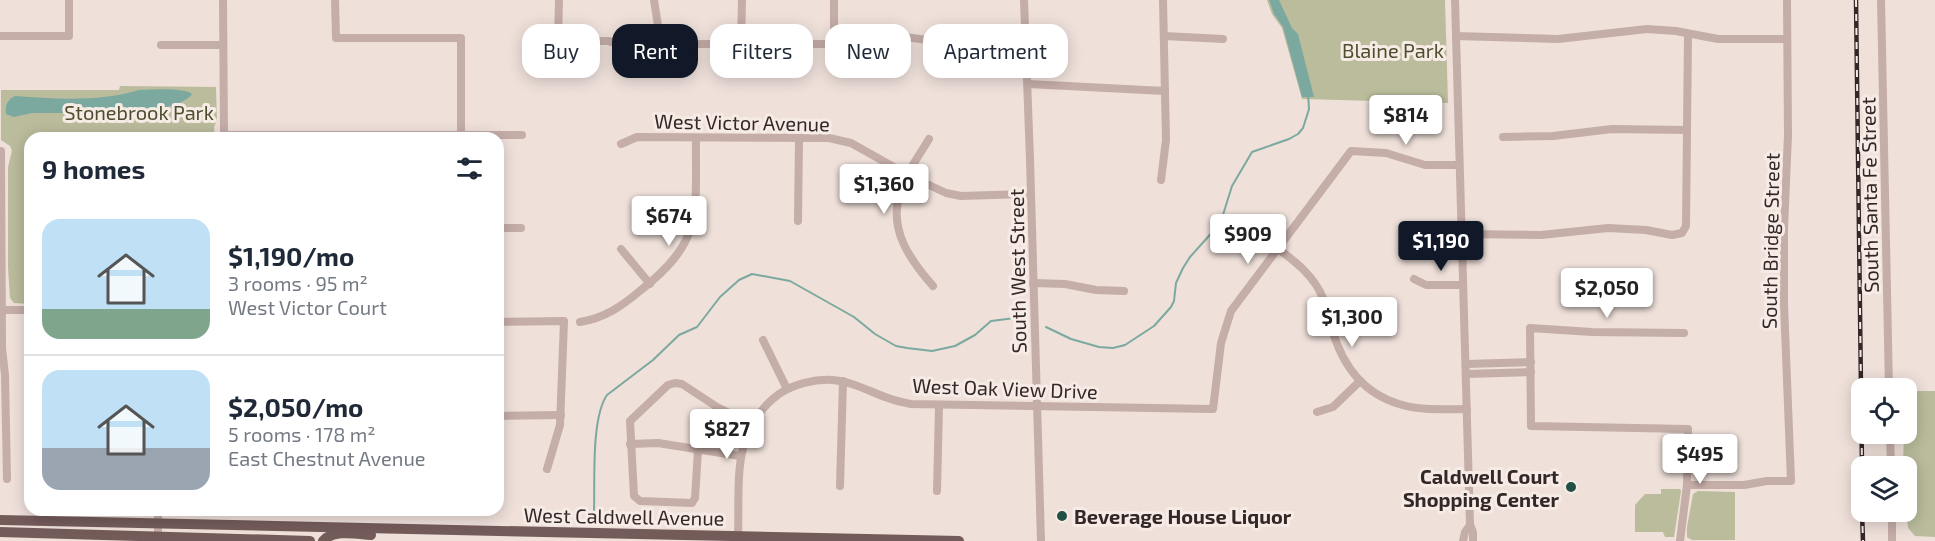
<!DOCTYPE html>
<meta charset="utf-8">
<style>
body{margin:0;font-family:"Exo 2",sans-serif;background:#f2f2f3;color:#1f2937;height:100vh;display:flex;flex-direction:column;font-size:22px;white-space:nowrap}
*{box-sizing:border-box;margin:0}
p{font-size:20px;color:#747a83}
.icon{flex:none;width:33px;height:33px;fill:none;stroke:currentColor;stroke-width:2;stroke-linecap:round;stroke-linejoin:round}
.map{position:relative;flex:1;overflow:hidden}
.drawer{position:absolute;left:24px;top:132px;width:480px;height:384px;display:flex;flex-direction:column;background:#fff;border-radius:18px;box-shadow:0 3px 15px #0003}
.drawer>*{flex:none}
.hud{position:absolute;left:522px;top:24px;width:570px;height:54px;display:flex;gap:12px}
.tools{position:absolute;left:1851px;top:378px;display:grid;gap:12px}
.tools a{display:grid;place-items:center;width:66px;height:66px;border-radius:12px;background:#fff;box-shadow:0 3px 15px #0003;font-size:30px}
.price{position:absolute;translate:-50% -51px;padding:0 14px;border-radius:6px;background:#fff;color:#222;font-size:20px;line-height:39px;filter:drop-shadow(0 2px 3px #0008)}
.price::after{content:'';position:absolute;left:50%;top:36px;width:18px;height:14px;margin-left:-9px;background:inherit;clip-path:polygon(0 0,100% 0,50% 100%)}
.price.selected{background:#111827;color:#fff}
ul{padding:0;list-style:none}
li{display:flex;align-items:center;gap:18px;height:150px;padding:0 18px}
li+li{border-top:2px solid #e0e1e3}
li span{display:grid;place-items:center;flex:none;width:168px;height:120px;border-radius:18px;color:#555}
li>.icon{margin-inline-start:auto}
span .icon{width:72px;height:72px;fill:#fffc;stroke-width:1}
li b{font-size:26px}
h2{display:flex;justify-content:space-between;align-items:center;height:72px;padding:0 18px;font-size:26px}
.chip{padding:0 21px;border-radius:18px;background:#fff;box-shadow:0 3px 15px #0003;font-size:21px;line-height:54px}
.chip.selected{background:#111827;color:#fff}
.map>svg:first-child{display:block}
</style>
<div class="map">
<svg width="1935" height="541" viewBox="0 0 1935 541">
<rect width="100%" height="100%" fill="#efe0da"/>
<g fill="#babc9c">
<polygon points="1267,0 1445,0 1448,103 1302,99 1282,28 1272,14"/>
<polygon points="120,86 216,87 217,120 214,127 215,138 30,138 30,304 14,303 10,298 8,268 8,167 12,151 10,146 1,140 1,90 119,90"/>
<polygon points="1907,391 1935,391 1935,537 1915,536 1908,528 1906,512 1906,466 1903,466 1904,434 1906,434"/>
<polygon points="1661,489 1680,489 1681,491 1674,537 1665,537 1663,532 1635,532 1635,505 1645,494 1661,494"/>
<polygon points="1698,491 1735,492 1735,540 1692,540 1687,537 1687,527 1693,494"/>
</g>
<g fill="#7ca99f">
<polygon points="1269,0 1279,0 1292,28 1298,34 1314,97 1302,97 1283,27 1274,14"/>
<path d="M139,90C152,90 182,87 192,94C186,106 139,114 125,115C117,116 110,113 103,119L73,113H32L14,117L6,114C5,105 7,100 15,96C57,99 99,102 139,90Z"/>
</g>
<g fill="none" stroke-linecap="round" stroke-linejoin="round">
<g stroke="#7ca99f" stroke-width="2">
<polyline points="1046,327 1071,339 1099,347 1113,348 1125,345 1154,326 1171,307 1174,301 1176,283 1183,268 1190,257 1216,228 1222,218 1232,186 1252,152 1289,139 1298,134 1303,128 1309,109 1308,94"/>
<path d="M589,522L594,511C595,481 591,418 607,395L653,360L679,335L697,327L720,297L739,280L752,274L790,281L854,317L875,334L896,346L907,348L932,351L955,346L975,335L991,321L1015,318L1021,320"/>
</g>
<g stroke="#c5ada8" stroke-width="8">
<polyline points="223,0 224,135 522,135"/>
<polyline points="335,0 336,38 461,38 461,134"/>
<polyline points="559,0 558,41 608,41 633,47 647,47 672,44 834,44 876,39 904,37 961,44 981,42 1025,27"/>
<polyline points="654,0 661,45"/>
<polyline points="834,0 834,44"/>
<polyline points="1024,0 1030,159 1041,541"/>
<polyline points="1455,0 1470,525 1473,532 1473,541"/>
<polyline points="1881,0 1889,388"/>
<polyline points="0,36 69,36 69,0"/>
<polyline points="1164,36 1223,39"/>
<polyline points="1456,36 1558,39 1647,29 1676,31 1718,39 1787,39"/>
<polyline points="741,44 742,0"/>
<polyline points="161,45 223,45"/>
<polyline points="1028,84 1165,91"/>
<polyline points="1503,137 1553,136 1612,129 1687,130"/>
<path d="M929,139C919,156 905,174 900,193C888,229 910,260 933,286"/>
<polyline points="621,144 637,137 829,138 851,143 908,175 946,193 961,196 1031,194"/>
<polyline points="0,151 1,151 2,348 5,375 7,479"/>
<polyline points="1161,180 1166,140 1163,0"/>
<polyline points="798,221 799,138"/>
<polyline points="498,228 521,228"/>
<polyline points="1461,234 1541,235 1608,228 1646,230 1672,235 1682,233 1686,226 1688,34"/>
<path d="M1277,248C1296,262 1314,276 1323,298C1328,308 1329,318 1332,329C1342,364 1362,393 1399,404C1420,411 1445,409 1467,409"/>
<polyline points="621,249 650,284"/>
<polyline points="1414,279 1426,285 1463,285"/>
<polyline points="1033,283 1065,284 1096,290 1124,291"/>
<polyline points="2,310 30,310"/>
<polyline points="498,322 564,321 560,425 547,469"/>
<path d="M580,322C605,318 622,306 641,290C705,240 695,212 696,138"/>
<polyline points="763,340 787,389"/>
<polyline points="1466,364 1531,362"/>
<polyline points="1466,374 1531,372"/>
<polyline points="1317,412 1333,407 1360,381"/>
<polyline points="498,416 561,415"/>
<polyline points="1890,434 1891,466"/>
<polyline points="630,444 658,443 740,456"/>
<polyline points="698,450 695,498 692,503 640,501 634,496 630,421 668,385 675,383 682,384 717,407 752,424"/>
<polyline points="1687,485 1744,485 1767,481 1791,481 1784,304 1784,228 1788,135 1787,0"/>
<polyline points="840,486 843,381"/>
<polyline points="937,491 939,405"/>
<polyline points="1892,512 1892,541"/>
<path d="M738,537C740,483 730,430 779,394C794,384 814,379 832,380C852,381 870,392 888,398C895,401 903,402 911,404L1213,409L1221,343L1231,311L1351,151L1386,153L1425,165H1459"/>
<polyline points="158,541 158,510"/>
<polyline points="1463,541 1465,532 1470,525"/>
<polyline points="1680,541 1687,485 1688,429 1531,426 1530,328 1592,332 1684,333"/>
</g>
<g stroke="#735b5a" stroke-width="10">
<polyline points="0,520 959,541"/>
<polyline points="0,532 310,541"/>
<path d="M323,541C333,529 356,534 371,535"/>
</g>
<g stroke="#332827" stroke-width="4.5">
<g id="rail">
<polyline points="1856,0 1862,466"/>
<polyline points="1862,512 1863,541"/>
</g>
</g>
<use href="#rail" stroke="#f7ebe6" stroke-width="2" stroke-dasharray="7" stroke-linecap="butt"/>
</g>
<g fill="#215047" stroke="#f7ebe6" stroke-width="2">
<circle cx="1571" cy="487" r="6"/>
<circle cx="1062" cy="516" r="6"/>
</g>
<g text-anchor="middle" dominant-baseline="central" stroke-width="6" stroke-linejoin="round" paint-order="stroke">
<g font-size="20" fill="#4b4f2d" stroke="#f7ebe6">
<text x="1393" y="50">Blaine Park</text>
<text x="139" y="112">Stonebrook Park</text>
</g>
<g font-size="20" fill="#332827" stroke="#f7ebe6">
<text transform="translate(742 122) rotate(1)">West Victor Avenue</text>
<text transform="translate(1869 195) rotate(-91)">South Santa Fe Street</text>
<text transform="translate(1770 241) rotate(-89)">South Bridge Street</text>
<text transform="translate(1017 271) rotate(-91)">South West Street</text>
<text transform="translate(1005 388) rotate(2)">West Oak View Drive</text>
<text transform="translate(624 516) rotate(1)">West Caldwell Avenue</text>
</g>
<g font-size="20" font-weight="bold" fill="#332827" stroke="#f7ebe6" text-anchor="end">
<text x="1559" y="476">Caldwell Court<tspan x="1559" dy="23">Shopping Center</tspan></text>
<text x="1074" y="516" text-anchor="start">Beverage House Liquor</text>
</g>
</g>
</svg>
<div class="tools">
<a><svg class="icon" aria-label="locate" viewBox="0 0 24 24"><circle cx="12" cy="12" r="6"/><path d="M12 2v4M12 18v4M2 12h4M18 12h4"/></svg></a>
<a><svg class="icon" aria-label="layers" viewBox="0 0 24 24"><path d="M12 4l9 5-9 5-9-5zM3 14l9 5 9-5"/></svg></a>
</div>
<b class="price" style="left:1406px;top:146px">$814</b>
<b class="price" style="left:884px;top:215px">$1,360</b>
<b class="price" style="left:669px;top:247px">$674</b>
<b class="price" style="left:1248px;top:265px">$909</b>
<b class="price selected" style="left:1441px;top:272px">$1,190</b>
<b class="price" style="left:1607px;top:319px">$2,050</b>
<b class="price" style="left:1352px;top:348px">$1,300</b>
<b class="price" style="left:727px;top:460px">$827</b>
<b class="price" style="left:1700px;top:485px">$495</b>
<div class="hud">
<a class="chip">Buy</a>
<a class="chip selected">Rent</a>
<a class="chip">Filters</a>
<a class="chip">New</a>
<a class="chip">Apartment</a>
</div>
<section class="drawer">
<h2>9 homes<svg class="icon" aria-label="filters" viewBox="0 0 24 24"><path d="M4 7h16M4 17h16"/><circle cx="9" cy="7" r="2"/><circle cx="15" cy="17" r="2"/></svg></h2>
<ul>
<li><span style="background:linear-gradient(#bfe0f5 75%,#7fa58c 0)"><svg class="icon" aria-label="home" viewBox="0 0 24 24"><path d="M3 11l9-7 9 7M6 9v11h12V9"/></svg></span><div><b>$1,190/mo</b><p>3 rooms · 95 m²</p><p>West Victor Court</p></div></li>
<li><span style="background:linear-gradient(#bfe0f5 65%,#9aa5b1 0)"><svg class="icon" aria-label="home" viewBox="0 0 24 24"><path d="M3 11l9-7 9 7M6 9v11h12V9"/></svg></span><div><b>$2,050/mo</b><p>5 rooms · 178 m²</p><p>East Chestnut Avenue</p></div></li>
</ul>
</section>
</div>
